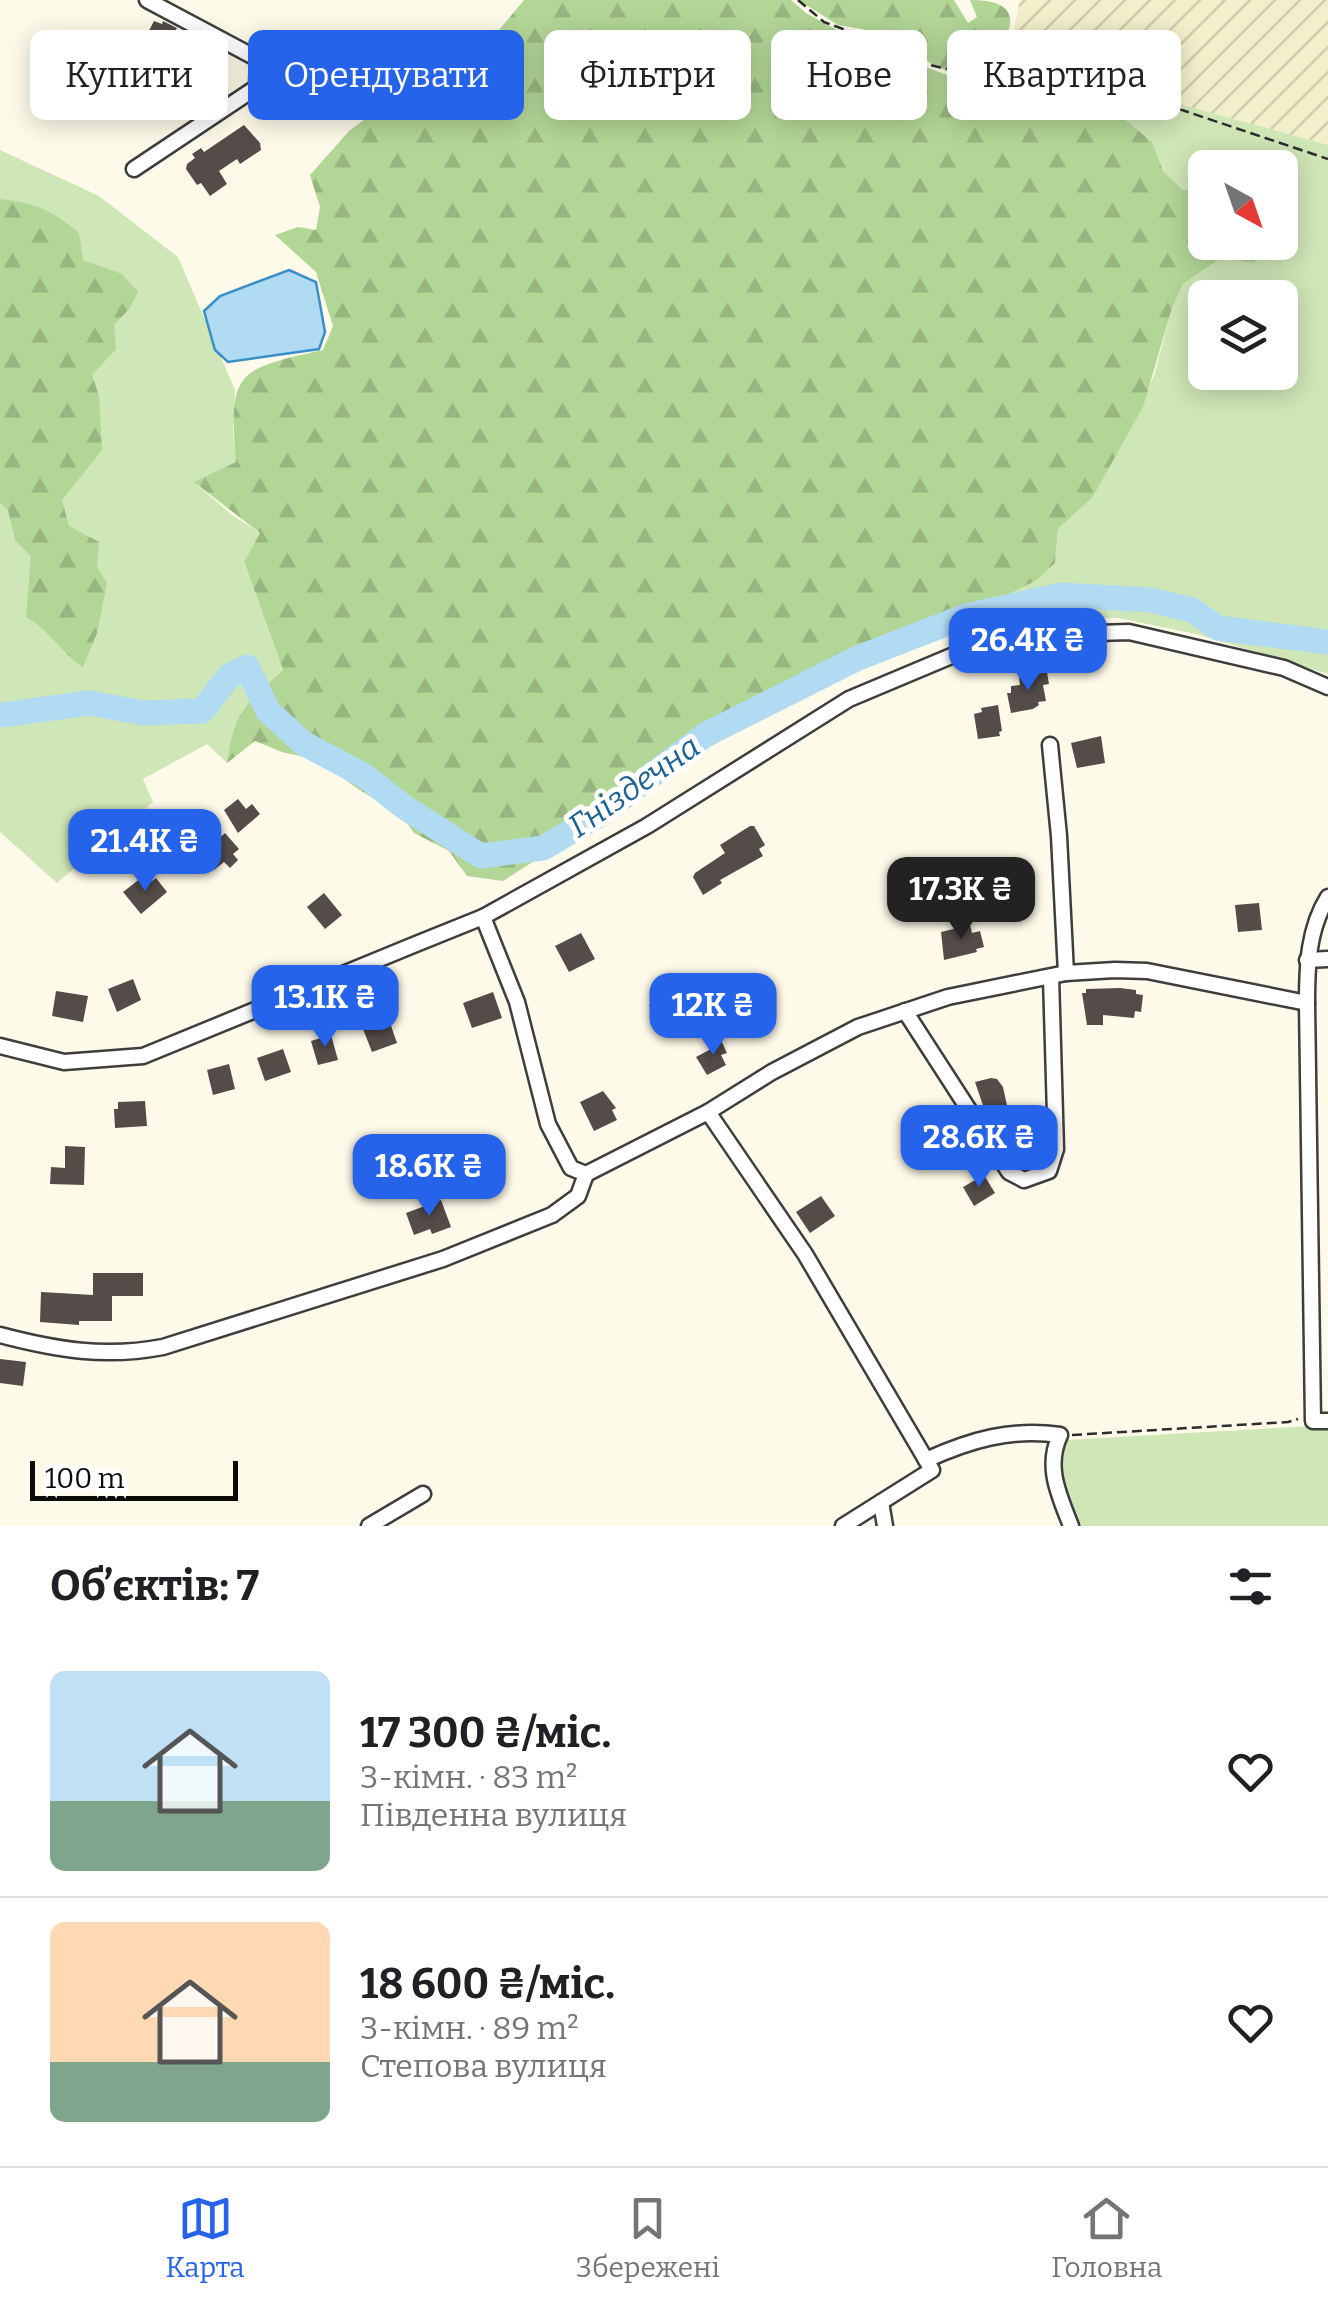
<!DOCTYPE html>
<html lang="uk">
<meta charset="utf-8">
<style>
body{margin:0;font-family:Bitter,serif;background:#f6f6f6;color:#202124;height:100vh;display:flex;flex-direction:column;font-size:38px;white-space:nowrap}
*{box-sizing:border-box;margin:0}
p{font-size:32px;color:#757577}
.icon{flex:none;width:55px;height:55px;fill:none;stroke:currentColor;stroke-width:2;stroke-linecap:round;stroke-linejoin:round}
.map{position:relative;height:1526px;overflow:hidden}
.side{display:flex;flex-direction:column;background:#fff;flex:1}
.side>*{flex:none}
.hud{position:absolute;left:30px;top:30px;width:1270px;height:90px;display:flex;gap:20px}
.needle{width:65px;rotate:140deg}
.fabs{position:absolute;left:1188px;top:150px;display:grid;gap:20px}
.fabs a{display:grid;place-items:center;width:110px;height:110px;border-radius:15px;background:#fff;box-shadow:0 5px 25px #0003;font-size:50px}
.scale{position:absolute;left:30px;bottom:25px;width:208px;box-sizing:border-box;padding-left:10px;border:5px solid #0b0b0b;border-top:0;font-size:28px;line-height:35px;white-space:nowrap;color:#0b0b0b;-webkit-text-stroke:8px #fff;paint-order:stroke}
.price{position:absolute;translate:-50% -85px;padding:0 22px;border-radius:20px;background:#2563eb;color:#fff;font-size:32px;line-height:65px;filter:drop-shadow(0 2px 5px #0008)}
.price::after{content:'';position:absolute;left:50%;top:60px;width:30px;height:22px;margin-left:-15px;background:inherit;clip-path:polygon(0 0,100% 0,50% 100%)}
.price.current{background:#222;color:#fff}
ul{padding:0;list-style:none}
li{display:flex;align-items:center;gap:30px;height:250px;padding:0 50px}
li+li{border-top:2px solid #e0e0e0}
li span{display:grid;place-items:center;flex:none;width:280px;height:200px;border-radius:15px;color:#555}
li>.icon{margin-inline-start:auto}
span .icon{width:120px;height:120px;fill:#fffc;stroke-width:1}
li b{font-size:42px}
h2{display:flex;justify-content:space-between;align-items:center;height:120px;padding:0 50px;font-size:42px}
.pill{padding:0 35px;border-radius:15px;background:#fff;box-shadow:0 5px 25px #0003;font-size:35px;line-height:90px}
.pill.current{background:#2563eb;color:#fff}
.dock{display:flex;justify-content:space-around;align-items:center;height:140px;border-top:2px solid #e0e0e0;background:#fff;font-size:28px;color:#757577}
.dock a{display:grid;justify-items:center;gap:5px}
.dock .current{color:#2563eb}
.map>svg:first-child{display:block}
</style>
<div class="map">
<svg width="1328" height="1526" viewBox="0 0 1328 1526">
<defs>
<pattern id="farmland-furrows" width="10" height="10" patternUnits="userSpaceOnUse" patternTransform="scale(2.5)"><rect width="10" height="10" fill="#f2efcb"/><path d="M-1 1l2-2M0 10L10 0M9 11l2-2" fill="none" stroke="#ceccad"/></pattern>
<pattern id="forest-firs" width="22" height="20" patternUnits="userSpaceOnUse" patternTransform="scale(2.5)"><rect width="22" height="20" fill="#b2d696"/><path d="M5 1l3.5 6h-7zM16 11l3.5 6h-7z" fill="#98b680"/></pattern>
</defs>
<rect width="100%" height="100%" fill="#fefae9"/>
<polygon fill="url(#farmland-furrows)" points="1020,0 1328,0 1328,145 1008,57"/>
<g fill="#cfe6b6" fill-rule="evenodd">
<path d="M1008,57L1328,145V674L1196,634L1118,618L1035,617L990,604L1037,580L1055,563L1058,529L1092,498L1115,454L1154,376L1172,308L1183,284L1221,258L1252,263L1270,254L1267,243L1280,242V168H1205V194L1182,189L1163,171L1152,142L1121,116L1080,103L1048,76L1009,82ZM1205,298H1280V372H1205Z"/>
<path d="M0,150L99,196L178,257L235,390L233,430L236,462L195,483L232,515L260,533L244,563L283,670C249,696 232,721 227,763L207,744L143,779L153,802L57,883L0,832Z"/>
<polygon points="1328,1425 1328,1526 1077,1526 1066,1496 1057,1455 1066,1440"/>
</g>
<g fill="url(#forest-firs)">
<path d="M524,0H791L806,13L855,40L968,83L1048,76L1080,103L1121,116L1152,142L1163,171L1182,189L1205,194V242L1267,243L1270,254L1252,263L1221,258L1183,284L1172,308L1143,407L1092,498L1058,529L1055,563L1037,580L990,604L908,627L798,676L763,699L738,728L714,745L675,754L650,775L642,793L599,803L578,833L503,881L467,876L449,851L414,833L401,815L358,789L318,760L282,752L255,741L227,763C233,714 247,701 283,670L244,562L260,533L194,482L236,462C228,371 237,369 323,350L333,326L316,272L275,235L298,227L316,230L320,207L310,175L349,131L384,105L478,55Z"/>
<path d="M798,0H954L968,23L977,17L970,0C1043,0 999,51 975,81L934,66L916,52L882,44L873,31L838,25Z"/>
<path d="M0,199C35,203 52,210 79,233L83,260L122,274L138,292L130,308L114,325L116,349L92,375L99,396L102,450L62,500L69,526L99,542L97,567L107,583L97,633L83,667C61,653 49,629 26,617L31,556L15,540L8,510L0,503Z"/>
</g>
<polygon fill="#b1daf3" stroke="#3b8fc7" stroke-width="2.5" points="289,270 316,282 325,332 319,349 228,362 215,350 204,311 220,296"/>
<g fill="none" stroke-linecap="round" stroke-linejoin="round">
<polyline stroke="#b1daf3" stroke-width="25" points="0,715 89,703 144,713 202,711 229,676 247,667 268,711 303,743 365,776 404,807 481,856 543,848 598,816 705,735 858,658 966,616 1061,595 1150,600 1192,610 1218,628 1328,642"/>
</g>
<g fill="#534c48">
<polygon points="154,21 162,24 163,21 177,28 164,55 142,44"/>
<polygon points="195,40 224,55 213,76 206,73 203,78 181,67"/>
<polygon points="244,125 260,143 261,150 240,164 237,159 219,171 227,184 210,196 201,183 197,185 186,169 187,164 195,158 192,154 201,148 204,152"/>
<polygon points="1047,672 1049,684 1043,685 1046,701 1038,702 1039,705 1033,709 1011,713 1007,693 1011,693 1011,686 1020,685 1019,677"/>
<polygon points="998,705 1002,731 999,732 1000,736 978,739 974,714 982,712 981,708"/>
<polygon points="1101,736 1105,763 1077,768 1071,743"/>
<polygon points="238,799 246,809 252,804 260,814 238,833 224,810"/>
<polygon points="750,826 754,826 765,845 759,849 763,856 720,880 722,883 703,895 693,877 695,873 725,853 720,845"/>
<polygon points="225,833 239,849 233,854 238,860 230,868 224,862 214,870 201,855"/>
<polygon points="141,878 147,885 156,878 167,892 141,914 123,892"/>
<polygon points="324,893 342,915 325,929 307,907"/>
<polygon points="1259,903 1262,930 1238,932 1235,905"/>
<polygon points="970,925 972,933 980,931 984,947 976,949 977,952 944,960 941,932"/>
<polygon points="581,933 595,959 569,972 555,946"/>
<polygon points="133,979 141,1000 117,1012 108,989"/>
<polygon points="692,983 700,998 658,1020 649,1005"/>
<polygon points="1120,988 1136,990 1136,994 1143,995 1141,1012 1135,1011 1134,1018 1103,1015 1103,1025 1087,1025 1082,993 1086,993 1086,989"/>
<polygon points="56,991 88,996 83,1022 52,1016"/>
<polygon points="493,992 502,1018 472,1028 463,1003"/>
<polygon points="389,1020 397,1043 372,1052 363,1029 376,1021 378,1024"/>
<polygon points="331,1035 338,1060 318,1065 311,1041"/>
<polygon points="721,1040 727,1053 721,1055 726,1065 707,1075 696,1057 713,1048 711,1045"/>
<polygon points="283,1049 291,1072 265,1081 257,1058"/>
<polygon points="229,1064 235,1089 213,1095 207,1070"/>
<polygon points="991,1078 997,1079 1003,1087 1008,1110 987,1117 975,1082"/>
<polygon points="603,1091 616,1108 612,1110 617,1120 594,1131 580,1102"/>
<polygon points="145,1101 147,1126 115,1128 114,1109 118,1109 118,1102"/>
<polygon points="65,1146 85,1147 84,1185 50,1184 51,1167 65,1168"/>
<polygon points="984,1175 995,1193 974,1206 963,1187"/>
<polygon points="821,1196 835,1216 810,1233 796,1212"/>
<polygon points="441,1200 451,1227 432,1234 430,1229 414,1235 406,1213"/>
<polygon points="93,1273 143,1273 143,1296 112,1296 112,1321 79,1321 79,1325 40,1322 41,1292 93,1295"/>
<polygon points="0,1359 26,1362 23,1386 0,1383"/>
</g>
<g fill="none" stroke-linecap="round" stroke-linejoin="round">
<g stroke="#3e3e3e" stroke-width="19">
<g id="minor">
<polyline points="134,169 257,87 258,59 147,0"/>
<polyline points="1050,745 1059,836 1066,973"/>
<path d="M1328,897C1308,929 1307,966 1307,1003L1313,1421H1328"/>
<polyline points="483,917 517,1002 548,1124 571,1168 586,1174 708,1112 772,1072 858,1027 948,997 1066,973 1115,970 1147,971 1307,1003"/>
<polyline points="1307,960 1328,959"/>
<polyline points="905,1011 1009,1172 1024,1180 1049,1171 1056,1149 1051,977"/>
<polyline points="0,1046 64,1062 143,1056 416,944 483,917 647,826 849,699 968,649 1035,635 1129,632 1284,668 1328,687"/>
<polyline points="708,1112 805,1254 932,1470 843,1526"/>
<path d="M0,1335C57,1350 105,1358 163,1347L443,1259L552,1215L578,1196L586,1174"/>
<path d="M926,1460C970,1440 1011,1428 1060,1435C1045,1467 1059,1495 1071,1526"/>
<polyline points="881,1502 885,1526"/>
<polyline points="369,1526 423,1494"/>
</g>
</g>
<g stroke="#2d2d2d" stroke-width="2.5" stroke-dasharray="10 5" stroke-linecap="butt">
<polyline points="798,0 824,22 870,39 917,62 985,78 1011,78 1055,73 1167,105 1328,159"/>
<polyline points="1072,1435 1288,1422 1298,1419"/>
</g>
<use href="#minor" stroke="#fff" stroke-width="14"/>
</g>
<g text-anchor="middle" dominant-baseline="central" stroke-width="10" stroke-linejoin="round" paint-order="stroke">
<g font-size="32" font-style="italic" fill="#1b6096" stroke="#fff">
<text transform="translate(634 786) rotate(-35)">Гніздечна</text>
</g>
</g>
</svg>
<div class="fabs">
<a><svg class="needle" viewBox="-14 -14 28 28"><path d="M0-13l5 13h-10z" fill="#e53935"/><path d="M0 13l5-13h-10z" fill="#757577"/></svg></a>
<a><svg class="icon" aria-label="layers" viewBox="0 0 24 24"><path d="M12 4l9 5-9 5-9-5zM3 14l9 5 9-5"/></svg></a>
</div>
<div class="scale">100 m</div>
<b class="price" style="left:1028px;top:693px">26.4K ₴</b>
<b class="price" style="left:145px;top:894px">21.4K ₴</b>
<b class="price current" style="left:961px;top:942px">17.3K ₴</b>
<b class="price" style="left:325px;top:1050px">13.1K ₴</b>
<b class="price" style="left:713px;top:1058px">12K ₴</b>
<b class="price" style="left:979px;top:1190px">28.6K ₴</b>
<b class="price" style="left:429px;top:1219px">18.6K ₴</b>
<div class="hud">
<a class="pill">Купити</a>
<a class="pill current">Орендувати</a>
<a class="pill">Фільтри</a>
<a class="pill">Нове</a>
<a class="pill">Квартира</a>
</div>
</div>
<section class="side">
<h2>Об’єктів: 7<svg class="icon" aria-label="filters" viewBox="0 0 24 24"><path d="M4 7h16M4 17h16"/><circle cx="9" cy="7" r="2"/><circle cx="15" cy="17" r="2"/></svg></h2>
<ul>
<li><span style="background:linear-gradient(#bfe0f5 65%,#7fa58c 0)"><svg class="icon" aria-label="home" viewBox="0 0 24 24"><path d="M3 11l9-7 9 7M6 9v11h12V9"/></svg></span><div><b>17 300 ₴/міс.</b><p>3-кімн. · 83 m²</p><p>Південна вулиця</p></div><svg class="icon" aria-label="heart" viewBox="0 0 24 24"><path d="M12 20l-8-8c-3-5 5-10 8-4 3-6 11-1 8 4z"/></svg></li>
<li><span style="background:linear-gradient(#ffd9b3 70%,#7fa58c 0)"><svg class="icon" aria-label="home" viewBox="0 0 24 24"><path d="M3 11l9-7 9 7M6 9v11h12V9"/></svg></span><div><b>18 600 ₴/міс.</b><p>3-кімн. · 89 m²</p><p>Степова вулиця</p></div><svg class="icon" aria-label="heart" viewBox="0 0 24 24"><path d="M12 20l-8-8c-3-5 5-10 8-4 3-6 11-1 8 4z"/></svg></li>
</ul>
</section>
<nav class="dock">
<a class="current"><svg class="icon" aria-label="map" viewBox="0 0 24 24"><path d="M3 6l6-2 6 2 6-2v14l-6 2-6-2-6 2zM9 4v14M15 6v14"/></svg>Карта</a>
<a><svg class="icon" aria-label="saved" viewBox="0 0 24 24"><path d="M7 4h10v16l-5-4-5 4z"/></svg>Збережені</a>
<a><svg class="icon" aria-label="home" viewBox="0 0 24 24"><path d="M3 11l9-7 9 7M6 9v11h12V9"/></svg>Головна</a>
</nav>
